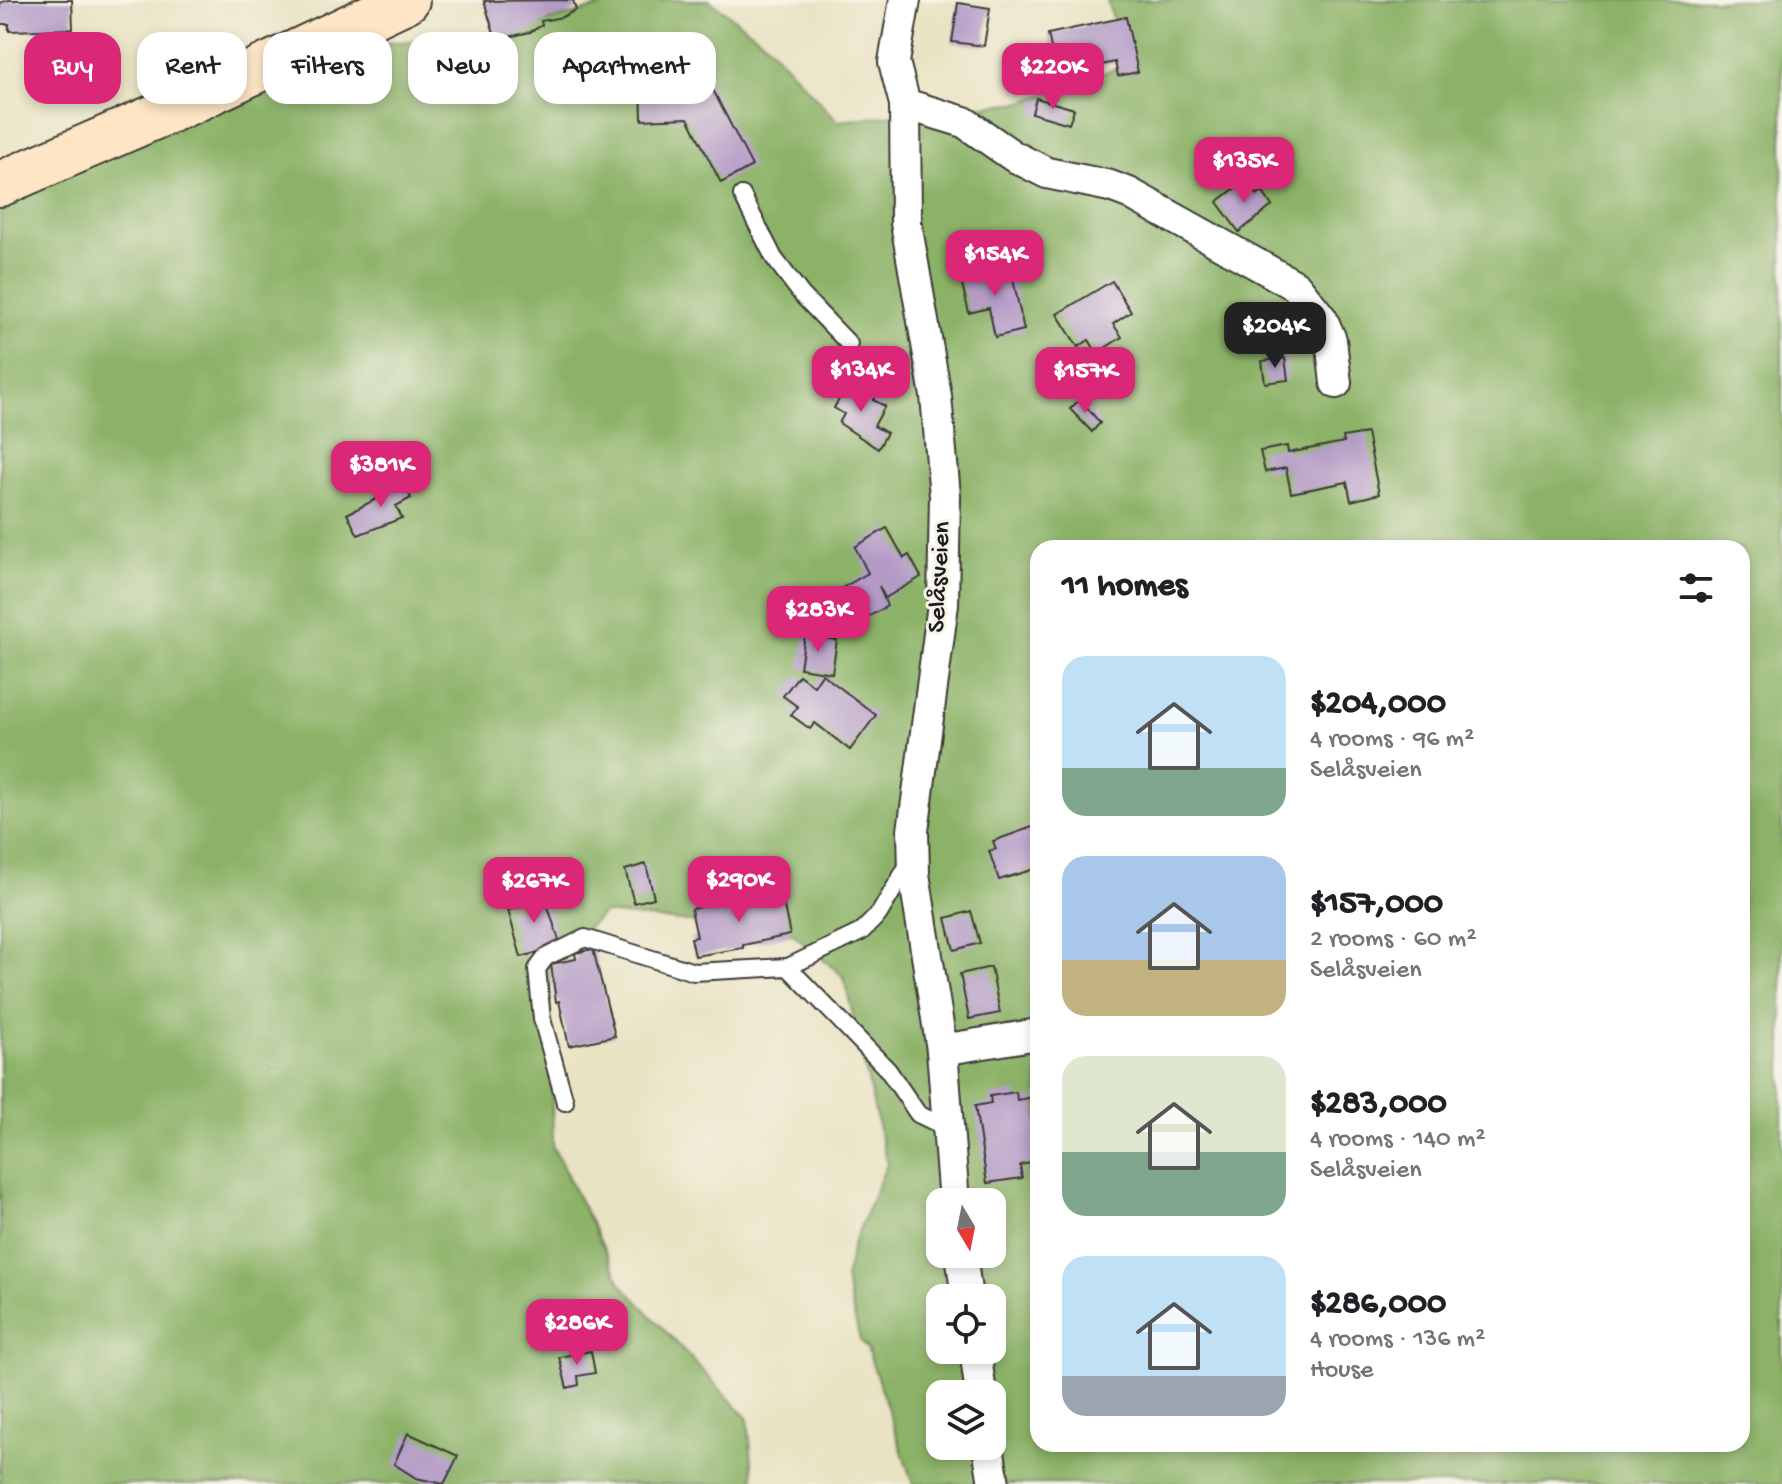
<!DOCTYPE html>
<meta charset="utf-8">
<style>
body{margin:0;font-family:"Gochi Hand",sans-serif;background:#f6f6f6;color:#202124;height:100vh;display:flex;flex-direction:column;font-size:30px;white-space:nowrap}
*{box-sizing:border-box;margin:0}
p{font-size:26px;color:#757577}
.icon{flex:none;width:44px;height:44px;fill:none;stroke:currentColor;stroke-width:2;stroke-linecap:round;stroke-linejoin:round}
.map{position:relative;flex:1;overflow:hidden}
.drawer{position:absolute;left:1030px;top:540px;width:720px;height:912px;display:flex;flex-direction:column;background:#fff;border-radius:24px;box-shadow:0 4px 12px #0003}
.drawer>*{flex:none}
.hud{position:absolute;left:24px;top:32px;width:760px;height:72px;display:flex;gap:16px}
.needle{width:52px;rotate:170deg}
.tools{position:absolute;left:926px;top:1188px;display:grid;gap:16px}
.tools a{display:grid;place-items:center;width:80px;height:80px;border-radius:16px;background:#fff;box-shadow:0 4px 12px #0003;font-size:40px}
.price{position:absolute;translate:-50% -68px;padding:0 18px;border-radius:16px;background:#db2777;color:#fff;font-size:26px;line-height:52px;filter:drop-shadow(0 2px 4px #0008)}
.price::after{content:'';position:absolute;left:50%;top:48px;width:24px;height:18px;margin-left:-12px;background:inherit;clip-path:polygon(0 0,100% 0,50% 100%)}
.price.active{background:#222;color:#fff}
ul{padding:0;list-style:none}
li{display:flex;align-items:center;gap:24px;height:200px;padding:0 32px}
li span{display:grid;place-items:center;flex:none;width:224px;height:160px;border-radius:24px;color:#555}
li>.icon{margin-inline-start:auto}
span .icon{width:96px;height:96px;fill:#fffc;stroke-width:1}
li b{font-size:34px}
h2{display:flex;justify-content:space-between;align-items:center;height:96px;padding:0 32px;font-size:34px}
.tag{padding:0 28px;border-radius:24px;background:#fff;box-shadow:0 4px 12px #0003;font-size:28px;line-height:72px}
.tag.active{background:#db2777;color:#fff}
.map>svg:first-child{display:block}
</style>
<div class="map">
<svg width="1782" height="1484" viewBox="0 0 1782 1484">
<rect width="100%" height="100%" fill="#f7f3e8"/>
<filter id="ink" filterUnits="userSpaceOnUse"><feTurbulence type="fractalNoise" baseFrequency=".0125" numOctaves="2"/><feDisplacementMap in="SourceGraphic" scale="16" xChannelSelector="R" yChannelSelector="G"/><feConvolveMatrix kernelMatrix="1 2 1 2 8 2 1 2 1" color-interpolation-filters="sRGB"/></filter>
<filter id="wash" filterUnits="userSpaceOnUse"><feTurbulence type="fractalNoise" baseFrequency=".006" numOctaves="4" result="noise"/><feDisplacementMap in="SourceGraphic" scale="32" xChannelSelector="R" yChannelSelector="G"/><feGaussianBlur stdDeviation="1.8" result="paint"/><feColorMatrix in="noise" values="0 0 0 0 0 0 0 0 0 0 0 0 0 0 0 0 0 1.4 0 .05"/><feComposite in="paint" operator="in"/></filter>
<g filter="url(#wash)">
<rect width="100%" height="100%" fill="#e9e3c3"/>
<path fill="#8cb268" stroke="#546742" stroke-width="2" fill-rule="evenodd" d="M624,0H709L764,41L837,121L1023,102L1128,64L1107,0H1782V1484H913L867,1348L860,1340L845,1279L853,1244L887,1164L844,977L792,933L604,913L549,962L553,1147L622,1285L748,1419L754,1484H0V161L131,96L317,48L504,34ZM1038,548H1742V1444H1038ZM940,1202H992V1254H940ZM940,1298H992V1350H940ZM940,1394H992V1446H940Z"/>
<g id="blocks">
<g fill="#b49bc6">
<polygon points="8,0 72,0 73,29 9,31 9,24 0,24 0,3"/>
<polygon points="573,0 576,10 562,17 541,21 542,25 530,32 496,40 484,1"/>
<polygon points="958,3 990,8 984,46 952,42"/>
<polygon points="1126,17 1138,72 1118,76 1115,62 1057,75 1048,34"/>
<polygon points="52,36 67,36 68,57 52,58"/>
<polygon points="641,84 710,84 752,166 721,183 688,118 642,120"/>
<polygon points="1036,98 1074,109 1069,124 1032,113"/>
<polygon points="1246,180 1257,195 1262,191 1272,206 1239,232 1217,202"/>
<polygon points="1010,265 1024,330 995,337 989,308 969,313 960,276"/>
<polygon points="1112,281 1131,312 1113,324 1122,337 1097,353 1089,340 1078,347 1057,314"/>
<polygon points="1285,358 1288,380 1265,383 1262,361"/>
<polygon points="847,385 858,391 861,385 876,394 873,400 885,406 874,426 887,433 878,449 839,423 844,414 834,408"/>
<polygon points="1080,399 1100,423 1092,432 1070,409"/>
<polygon points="1367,433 1379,494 1351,501 1347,482 1291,493 1286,468 1265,472 1260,451 1287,446 1288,453 1344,442 1343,437"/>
<polygon points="401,477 411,498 396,506 402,518 358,535 347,514 388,493 384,485"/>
<polygon points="887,528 904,558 909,555 921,577 885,598 879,586 887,606 854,625 835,592 868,573 855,547"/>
<polygon points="805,635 837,640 832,673 800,668"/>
<polygon points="822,674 876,715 850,750 815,723 810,729 791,715 798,707 783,696 799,675 814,686"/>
<polygon points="1038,825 1038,868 999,880 989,851 996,849 993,841"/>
<polygon points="646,864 654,898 634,903 625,870"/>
<polygon points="542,889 561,946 521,957 508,910 525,906 522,894"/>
<polygon points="781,892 790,935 743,945 743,948 695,956 691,938 697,937 691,909"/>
<polygon points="971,911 980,943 954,950 946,918"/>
<polygon points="593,949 615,1036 569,1046 559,1001 556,1002 551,964 576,959 575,953"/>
<polygon points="991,967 1000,1013 969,1019 960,974"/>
<polygon points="1016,1092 1017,1100 1034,1097 1038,1126 1038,1148 1034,1148 1036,1162 1020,1165 1022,1178 987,1183 975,1106 991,1103 990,1096"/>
<polygon points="591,1351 595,1373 578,1376 579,1385 567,1388 559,1357"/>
<polygon points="408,1433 458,1456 444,1484 416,1478 394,1464"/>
</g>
</g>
</g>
<g filter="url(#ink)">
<use href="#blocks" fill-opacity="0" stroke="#3b3a35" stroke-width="2"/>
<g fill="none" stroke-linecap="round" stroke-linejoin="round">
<g stroke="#3b3a35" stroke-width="20">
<g id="service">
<polyline points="742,195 774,258 802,295 849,344"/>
<polyline points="788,967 861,932 879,914 911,860"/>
<polyline points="565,1102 542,1019 537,969 546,957 585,938 694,972 788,967 888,1070 918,1114 949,1129"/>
</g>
</g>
<g stroke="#3b3a35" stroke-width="34">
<g id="minor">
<polyline points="905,0 894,62 905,104 906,223 936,396 945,496 943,604 913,831 914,874 942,1050 954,1202"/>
<polyline points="905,104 964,122 1013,156 1047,173 1110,186 1129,193 1296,286 1322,319 1331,340 1336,383"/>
<polyline points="942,1050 1038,1034"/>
<polyline points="961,1254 967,1298"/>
<polyline points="975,1350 981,1394"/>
<polyline points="988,1446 994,1484"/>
</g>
</g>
<g stroke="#3b3a35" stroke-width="48">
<polyline id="secondary" points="0,184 194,100 407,0"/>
</g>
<use href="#service" stroke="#fff" stroke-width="16"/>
<use href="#minor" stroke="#fff" stroke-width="30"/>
<use href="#secondary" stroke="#fde5c5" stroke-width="44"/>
</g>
</g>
<g text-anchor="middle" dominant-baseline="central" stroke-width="6" stroke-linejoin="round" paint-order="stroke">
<g font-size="26" fill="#1c1c1c" stroke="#f7f3e8">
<text transform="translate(941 577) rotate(-87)">Selåsveien</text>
</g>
</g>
</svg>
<div class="tools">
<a><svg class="needle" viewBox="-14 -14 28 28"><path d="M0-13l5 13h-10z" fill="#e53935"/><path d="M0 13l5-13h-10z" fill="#757577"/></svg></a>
<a><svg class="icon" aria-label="locate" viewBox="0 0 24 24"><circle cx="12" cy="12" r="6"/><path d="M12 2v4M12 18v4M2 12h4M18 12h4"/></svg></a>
<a><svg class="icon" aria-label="layers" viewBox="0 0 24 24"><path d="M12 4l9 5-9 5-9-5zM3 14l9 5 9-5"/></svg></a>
</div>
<b class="price" style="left:1053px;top:111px">$220K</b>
<b class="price" style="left:1244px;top:205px">$135K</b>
<b class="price" style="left:995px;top:298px">$154K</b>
<b class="price active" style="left:1275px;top:370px">$204K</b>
<b class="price" style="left:861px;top:414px">$134K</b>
<b class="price" style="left:1085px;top:415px">$157K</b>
<b class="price" style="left:381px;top:509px">$381K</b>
<b class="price" style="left:818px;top:654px">$283K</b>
<b class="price" style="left:739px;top:924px">$290K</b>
<b class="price" style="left:534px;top:925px">$267K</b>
<b class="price" style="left:577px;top:1367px">$286K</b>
<div class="hud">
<a class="tag active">Buy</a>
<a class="tag">Rent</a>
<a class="tag">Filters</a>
<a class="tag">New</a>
<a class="tag">Apartment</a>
</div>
<section class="drawer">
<h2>11 homes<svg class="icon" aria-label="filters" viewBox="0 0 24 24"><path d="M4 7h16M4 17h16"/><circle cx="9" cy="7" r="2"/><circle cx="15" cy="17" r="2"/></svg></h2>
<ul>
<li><span style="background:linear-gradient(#bfe0f5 70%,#7fa58c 0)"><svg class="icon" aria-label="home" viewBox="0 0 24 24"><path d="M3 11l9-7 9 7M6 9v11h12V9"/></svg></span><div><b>$204,000</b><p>4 rooms · 96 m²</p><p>Selåsveien</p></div></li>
<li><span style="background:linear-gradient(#a9c7e8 65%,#c2b280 0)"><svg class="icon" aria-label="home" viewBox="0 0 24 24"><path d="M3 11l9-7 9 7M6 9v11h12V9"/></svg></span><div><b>$157,000</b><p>2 rooms · 60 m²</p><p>Selåsveien</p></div></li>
<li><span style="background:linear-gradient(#dfe7d0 60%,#7fa58c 0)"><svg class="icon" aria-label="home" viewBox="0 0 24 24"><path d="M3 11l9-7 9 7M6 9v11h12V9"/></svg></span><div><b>$283,000</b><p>4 rooms · 140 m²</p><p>Selåsveien</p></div></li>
<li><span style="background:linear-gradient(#bfe0f5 75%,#9aa5b1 0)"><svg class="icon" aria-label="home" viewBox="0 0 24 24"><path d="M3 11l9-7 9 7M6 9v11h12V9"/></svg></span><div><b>$286,000</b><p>4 rooms · 136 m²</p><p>House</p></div></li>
</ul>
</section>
</div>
